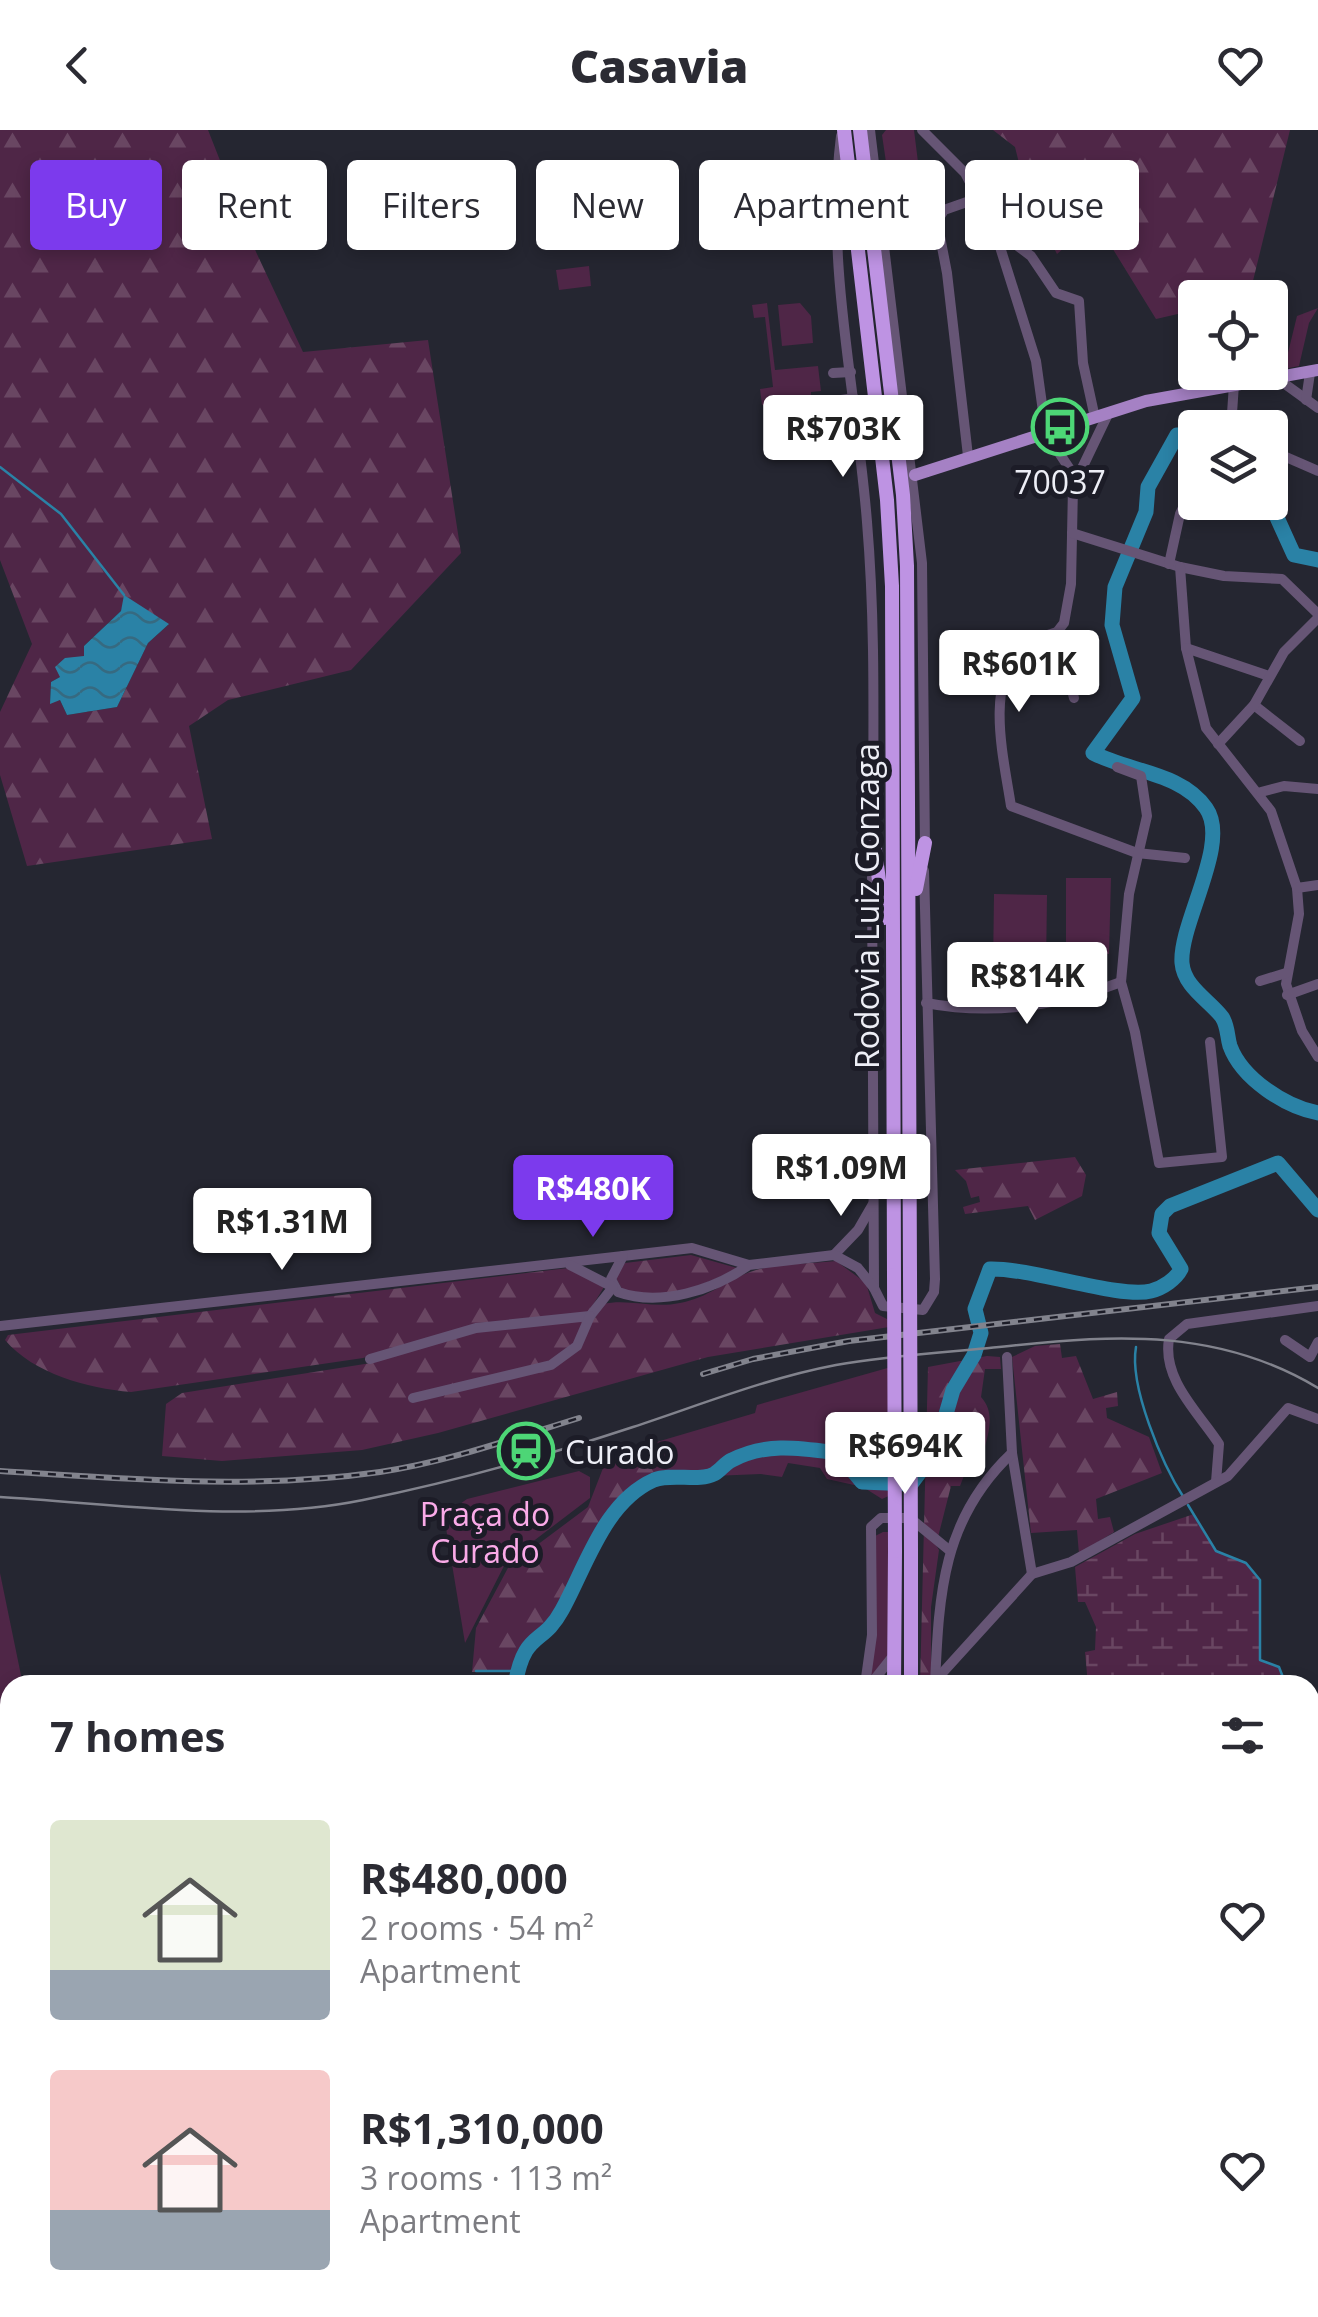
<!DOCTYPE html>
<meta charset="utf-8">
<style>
body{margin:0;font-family:"Open Sans",sans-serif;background:#f2f2f3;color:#2b2b33;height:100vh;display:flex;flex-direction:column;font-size:38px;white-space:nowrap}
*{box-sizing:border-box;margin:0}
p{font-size:32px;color:#7c7c81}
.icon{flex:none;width:55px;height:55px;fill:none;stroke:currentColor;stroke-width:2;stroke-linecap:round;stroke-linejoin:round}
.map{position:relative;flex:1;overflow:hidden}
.panel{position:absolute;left:0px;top:1545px;width:1320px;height:642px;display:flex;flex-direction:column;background:#fff;border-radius:30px 30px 0 0;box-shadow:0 5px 15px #0003}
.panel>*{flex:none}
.top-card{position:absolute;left:30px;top:30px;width:1260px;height:90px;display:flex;gap:20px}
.buttons{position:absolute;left:1178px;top:150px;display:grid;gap:20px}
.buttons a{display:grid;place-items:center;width:110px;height:110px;border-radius:10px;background:#fff;box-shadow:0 5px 15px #0003;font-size:50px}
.price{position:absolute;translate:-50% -85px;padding:0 22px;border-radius:10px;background:#fff;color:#222;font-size:32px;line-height:65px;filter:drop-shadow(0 2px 5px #0008)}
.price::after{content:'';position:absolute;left:50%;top:60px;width:30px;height:22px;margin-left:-15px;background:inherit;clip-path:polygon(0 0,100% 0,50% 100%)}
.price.on{background:#7c3aed;color:#fff}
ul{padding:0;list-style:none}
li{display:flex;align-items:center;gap:30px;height:250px;padding:0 50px}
li span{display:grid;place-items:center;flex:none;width:280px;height:200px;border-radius:10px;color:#555}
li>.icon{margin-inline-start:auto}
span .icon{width:120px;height:120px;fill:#fffc;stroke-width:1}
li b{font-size:42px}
h2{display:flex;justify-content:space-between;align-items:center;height:120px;padding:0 50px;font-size:42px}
.pill{padding:0 35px;border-radius:10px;background:#fff;box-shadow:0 5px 15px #0003;font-size:35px;line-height:90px}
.pill.on{background:#7c3aed;color:#fff}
header{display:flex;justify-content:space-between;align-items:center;height:130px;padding:0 50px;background:#fff;font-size:45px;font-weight:800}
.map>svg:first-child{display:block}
</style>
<header><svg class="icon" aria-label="back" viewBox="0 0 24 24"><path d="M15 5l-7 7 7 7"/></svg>Casavia<svg class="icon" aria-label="heart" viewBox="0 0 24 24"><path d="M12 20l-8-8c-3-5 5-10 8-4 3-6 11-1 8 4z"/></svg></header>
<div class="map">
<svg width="1318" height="2187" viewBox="0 0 1318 2187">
<defs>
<pattern id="forest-firs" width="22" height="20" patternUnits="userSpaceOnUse" patternTransform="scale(2.5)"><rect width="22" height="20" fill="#4f2647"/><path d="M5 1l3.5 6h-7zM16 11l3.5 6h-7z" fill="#694662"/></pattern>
<pattern id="wetland-marsh" width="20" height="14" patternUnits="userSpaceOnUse" patternTransform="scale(2.5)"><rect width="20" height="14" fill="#4f2647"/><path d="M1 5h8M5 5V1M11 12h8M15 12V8" fill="none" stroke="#694662"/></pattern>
<pattern id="water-waves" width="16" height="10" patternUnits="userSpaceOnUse" patternTransform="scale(2.5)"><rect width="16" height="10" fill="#2a82a6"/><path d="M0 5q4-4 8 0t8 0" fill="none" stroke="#366a81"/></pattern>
</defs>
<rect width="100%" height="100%" fill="#252631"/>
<g fill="#4f2647">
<polygon points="886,0 914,0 923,72 892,73 882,5"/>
<polygon points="589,136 591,156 559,160 556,140"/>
<polygon points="767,173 775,240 818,236 821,261 811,262 811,269 762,275 760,259 773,257 765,187 754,188 752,175"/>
<polygon points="800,173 811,186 813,213 782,216 778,175"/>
<polygon points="1318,178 1309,193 1299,236 1284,239 1297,186"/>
<polygon points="1066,748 1111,748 1109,824 1066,824"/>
<polygon points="994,764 1047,765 1046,840 993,839"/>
<polygon points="891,1237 891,1365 882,1369 863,1357 827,1349 820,1338 788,1333 782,1347 761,1344 664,1348 660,1311 755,1283 757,1275"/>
<polygon points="579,1341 590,1347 590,1368 506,1432 465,1513 446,1398 450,1381 467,1369"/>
<path d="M883,1402H888C889,1434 898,1502 886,1530C882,1539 873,1547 867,1555L871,1408Z"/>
<polygon points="0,1443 23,1555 10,1555 10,1624 0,1625"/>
</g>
<g fill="url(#forest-firs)" fill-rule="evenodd">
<path d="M0,0H208L256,122L303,222L428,210L461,423L351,540L228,570L189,596L212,709L27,736L0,645V582L32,514L0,430ZM125,466L168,495L148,513L117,577L67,585L60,570L50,573L51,552L60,547L64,533L85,526L84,516L121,481Z"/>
<polygon points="993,0 1290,0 1249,167 1195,168 1195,180 1156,189 1095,90 1057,124 1027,65 1015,17"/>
<polygon points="1075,1027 1086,1045 1082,1066 1035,1090 1028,1076 965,1084 963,1077 980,1072 979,1066 971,1068 966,1051 955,1040"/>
<path d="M691,1125L737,1138C705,1156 661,1171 624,1163L615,1146L625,1133Z"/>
<path d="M836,1131L866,1153L875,1183L887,1189L889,1197L708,1227L438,1303L362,1320L222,1331L162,1326L166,1274L182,1263L371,1233L478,1201L595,1188L603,1174C628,1168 653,1179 680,1173C708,1168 725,1151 750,1142C775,1133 810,1134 836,1131Z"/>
<path d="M568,1138L604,1157L588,1183L474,1195L363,1228L131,1262C87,1258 34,1244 5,1210L8,1205Z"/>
<polygon points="1060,1214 1062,1228 1076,1226 1093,1269 1117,1262 1118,1276 1106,1278 1107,1288 1149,1307 1162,1343 1096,1369 1098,1389 1110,1387 1114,1402 1079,1424 1077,1400 1031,1403 1012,1227 1035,1216"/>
<path d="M987,1226L1000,1227L1001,1239H985L981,1267C995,1282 989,1302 984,1320L972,1325L960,1356H951L936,1415L939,1420L931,1477V1555H920L928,1237Z"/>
<path d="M660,1311L664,1348C605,1356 589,1448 559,1487C543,1507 522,1512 517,1541L472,1542L476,1498L509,1436L588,1377L605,1333Z"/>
</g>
<polygon fill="url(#wetland-marsh)" points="1194,1384 1216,1421 1246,1433 1260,1450 1260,1530 1279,1537 1286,1555 1088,1555 1085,1522 1095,1520 1096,1497 1085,1472 1078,1472 1075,1437 1135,1404"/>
<polygon fill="url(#water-waves)" points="124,465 169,494 148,513 117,577 67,585 60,570 50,574 51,552 60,547 55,537 65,528 84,526 84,516 121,481"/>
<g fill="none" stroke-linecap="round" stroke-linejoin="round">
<g stroke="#2a82a6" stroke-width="2.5">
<polyline points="0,337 61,384 124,465"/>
<path d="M1136,1217C1129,1256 1162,1334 1184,1368"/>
<polyline points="1188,1375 1216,1421 1246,1433 1260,1450 1260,1530 1279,1537 1286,1555"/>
<polyline points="476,1541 517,1541"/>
<polyline points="1310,1862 1318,1878"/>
</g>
<g stroke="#2a82a6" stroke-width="15">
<path d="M1195,307L1177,305L1148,357L1146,382L1115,457L1112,495L1133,568L1093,623C1129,642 1181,642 1206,678C1231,713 1179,793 1182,833C1184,857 1209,870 1222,887C1228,896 1227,906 1230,916C1242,949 1286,977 1318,983"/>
<polyline points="1270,372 1294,425 1318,430"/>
<path d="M515,1555C525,1499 542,1517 562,1480C586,1437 604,1372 654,1350C672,1343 699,1352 714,1344C721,1340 725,1333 732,1330C767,1312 800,1318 838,1323L862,1352L911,1354L935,1322L953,1260L974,1225L981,1203L975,1179L990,1139C1033,1138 1119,1169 1151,1161C1163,1158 1176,1149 1181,1139L1159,1103L1162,1084L1170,1076L1278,1033L1318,1080"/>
<polyline points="234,2178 237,2187"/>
</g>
<g stroke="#665575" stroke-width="10">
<polyline points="870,0 922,433 925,719"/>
<polyline points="922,0 965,43 994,98 1031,126 1056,163 1079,171 1083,233 1095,288"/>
<path d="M841,6C825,135 857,264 867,392C876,499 873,605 873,712"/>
<polyline points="994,98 1036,231 1046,303 1075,347"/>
<polyline points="833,243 851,242"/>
<polyline points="1278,249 1318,278"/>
<polyline points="1306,270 1310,243"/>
<polyline points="835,271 854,268"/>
<path d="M1108,284L1073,357L1071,454L1064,493L1057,502L1020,514C986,560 1003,624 1011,676L1137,723L1185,728"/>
<polyline points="1231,298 1234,254"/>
<polyline points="1270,320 1318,341"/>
<polyline points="968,326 947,143 937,91 944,80 981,67"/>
<polyline points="1072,403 1180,437 1224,446 1282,449 1318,484"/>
<polyline points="1169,434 1180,384 1195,353"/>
<polyline points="1180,437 1186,518 1206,598 1271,681 1297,758 1299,784 1286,854 1302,901 1318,927"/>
<polyline points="1057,502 1074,568"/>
<polyline points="1186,518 1269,546"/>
<polyline points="1254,575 1300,611"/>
<polyline points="1218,614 1254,575 1284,522 1318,488"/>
<polyline points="1117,637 1141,646 1147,686 1129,764 1121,852 1135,902 1159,1033 1222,1027 1210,912"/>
<polyline points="1261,662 1284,656 1318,659"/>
<polyline points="872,744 874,1158 883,1176 923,1180 934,1162 935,1149 924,741"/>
<polyline points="1297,758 1318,755"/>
<polyline points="1260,851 1286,843"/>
<polyline points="1287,865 1318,854"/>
<path d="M926,873C993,886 1057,876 1121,852"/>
<polyline points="834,1125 858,1100 873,1074"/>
<path d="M749,1135C714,1160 660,1177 618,1162L611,1149L623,1126L692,1118L749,1135L834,1125L858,1138L874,1158"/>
<polyline points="0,1196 623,1126"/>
<polyline points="1285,1210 1310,1227 1318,1212"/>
<polyline points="1007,1227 1012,1323 1032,1444"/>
<polyline points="370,1229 476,1198 590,1186 613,1157 570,1135"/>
<polyline points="413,1268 551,1235 577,1216 590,1186"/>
<path d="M1216,1352L1219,1314C1199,1283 1162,1250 1169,1209L1187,1194L1318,1176"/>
<polyline points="935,1551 1032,1444 1071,1432 1228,1346 1288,1278 1318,1289"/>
<path d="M935,1554C939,1464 942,1389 1012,1323"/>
<polyline points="865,1555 872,1505 871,1397 881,1388 910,1388 949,1420"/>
<polyline points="870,1555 893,1526"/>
<polyline points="0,1638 10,1636"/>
<polyline points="1310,1953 1318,1959"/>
<polyline points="1310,2002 1318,1994"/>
<polyline points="1310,2160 1318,2157"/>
<polyline points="1248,2187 1267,2178"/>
</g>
<g stroke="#a581c4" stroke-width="12">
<polyline points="915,345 1146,271 1318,240"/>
<polyline points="1310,1626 1318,1622"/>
</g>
<g stroke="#be93e3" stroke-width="14">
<polyline points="844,0 887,370 892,456 894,1145"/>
<polyline points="860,0 903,365 907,436 910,1144"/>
<polyline points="873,705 884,788"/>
<polyline points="916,759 925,713"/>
<polyline points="911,1421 911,1555"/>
<polyline points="894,1555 895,1421"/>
<polyline points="939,2178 939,2187"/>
<polyline points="901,2187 901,2178"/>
<polyline points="918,2187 918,2178"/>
</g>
<path stroke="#82838d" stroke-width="2.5" d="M0,1367C119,1374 245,1394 363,1370C453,1352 545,1326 633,1297C700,1275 767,1248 836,1235C893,1225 952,1222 1009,1216C1118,1204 1220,1199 1318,1258"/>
<g stroke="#82838d" stroke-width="6">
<g id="rail">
<polyline points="703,1244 753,1229 849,1211 1318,1157"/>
<path d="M0,1341C127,1349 254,1360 380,1342C448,1332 514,1308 579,1288"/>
</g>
</g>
<use href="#rail" stroke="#1c1c27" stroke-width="2.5" stroke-dasharray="8" stroke-linecap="butt"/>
<g stroke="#be93e3" stroke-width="14">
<polyline points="910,1144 911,1421"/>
<polyline points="894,1145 895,1421"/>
</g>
</g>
<defs>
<g id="bus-ring" transform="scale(2.875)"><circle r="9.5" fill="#1c1c27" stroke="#4dd676" stroke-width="1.5"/><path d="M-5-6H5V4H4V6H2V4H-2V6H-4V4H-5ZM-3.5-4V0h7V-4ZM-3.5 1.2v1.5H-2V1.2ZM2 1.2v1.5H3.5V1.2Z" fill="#4dd676"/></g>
<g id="station-ring" transform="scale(2.875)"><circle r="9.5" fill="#1c1c27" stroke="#4dd676" stroke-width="1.5"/><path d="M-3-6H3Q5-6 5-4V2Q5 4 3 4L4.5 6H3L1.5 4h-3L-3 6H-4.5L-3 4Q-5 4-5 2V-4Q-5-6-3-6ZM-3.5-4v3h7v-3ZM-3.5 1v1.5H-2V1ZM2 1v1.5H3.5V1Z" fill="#4dd676"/></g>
</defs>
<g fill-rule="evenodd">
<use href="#bus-ring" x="1060" y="297"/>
<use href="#station-ring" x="526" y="1321"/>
</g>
<g text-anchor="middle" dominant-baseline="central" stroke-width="10" stroke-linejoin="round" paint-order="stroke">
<g font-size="32" fill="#edeef6" stroke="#1c1c27">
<text x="1060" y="351">70037</text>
<text x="565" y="1321" text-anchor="start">Curado</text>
</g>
<g font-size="32" fill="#edeef6" stroke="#1c1c27">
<text transform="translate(866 776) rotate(-90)">Rodovia Luiz Gonzaga</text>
</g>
<g font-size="32" fill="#faaae8" stroke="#1c1c27">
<text x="485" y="1383">Praça do<tspan x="485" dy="37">Curado</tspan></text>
</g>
</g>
</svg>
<div class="buttons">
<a><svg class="icon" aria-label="locate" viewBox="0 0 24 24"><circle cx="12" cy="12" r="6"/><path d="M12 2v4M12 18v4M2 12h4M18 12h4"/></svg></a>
<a><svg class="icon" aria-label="layers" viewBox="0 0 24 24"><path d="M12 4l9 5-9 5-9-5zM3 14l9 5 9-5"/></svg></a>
</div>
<b class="price" style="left:843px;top:350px">R$703K</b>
<b class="price" style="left:1019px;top:585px">R$601K</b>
<b class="price" style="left:1027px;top:897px">R$814K</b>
<b class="price" style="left:841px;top:1089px">R$1.09M</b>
<b class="price on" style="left:593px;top:1110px">R$480K</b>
<b class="price" style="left:282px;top:1143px">R$1.31M</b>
<b class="price" style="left:905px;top:1367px">R$694K</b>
<div class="top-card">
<a class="pill on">Buy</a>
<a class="pill">Rent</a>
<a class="pill">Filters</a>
<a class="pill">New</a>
<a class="pill">Apartment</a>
<a class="pill">House</a>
</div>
<section class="panel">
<h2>7 homes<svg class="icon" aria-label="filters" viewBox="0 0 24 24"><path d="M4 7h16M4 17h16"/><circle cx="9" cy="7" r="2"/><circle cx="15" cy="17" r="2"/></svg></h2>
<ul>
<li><span style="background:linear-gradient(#dfe7d0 75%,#9aa5b1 0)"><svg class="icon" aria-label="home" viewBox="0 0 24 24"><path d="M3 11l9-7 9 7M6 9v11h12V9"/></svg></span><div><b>R$480,000</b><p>2 rooms · 54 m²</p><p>Apartment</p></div><svg class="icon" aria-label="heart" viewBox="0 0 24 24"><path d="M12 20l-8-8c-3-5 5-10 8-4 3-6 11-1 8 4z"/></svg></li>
<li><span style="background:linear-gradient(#f6c9c9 70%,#9aa5b1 0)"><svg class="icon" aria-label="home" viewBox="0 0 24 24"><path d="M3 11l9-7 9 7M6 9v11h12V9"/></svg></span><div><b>R$1,310,000</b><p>3 rooms · 113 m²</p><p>Apartment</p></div><svg class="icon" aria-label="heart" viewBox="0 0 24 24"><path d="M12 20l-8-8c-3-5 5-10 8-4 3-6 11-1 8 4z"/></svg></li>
</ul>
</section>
</div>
